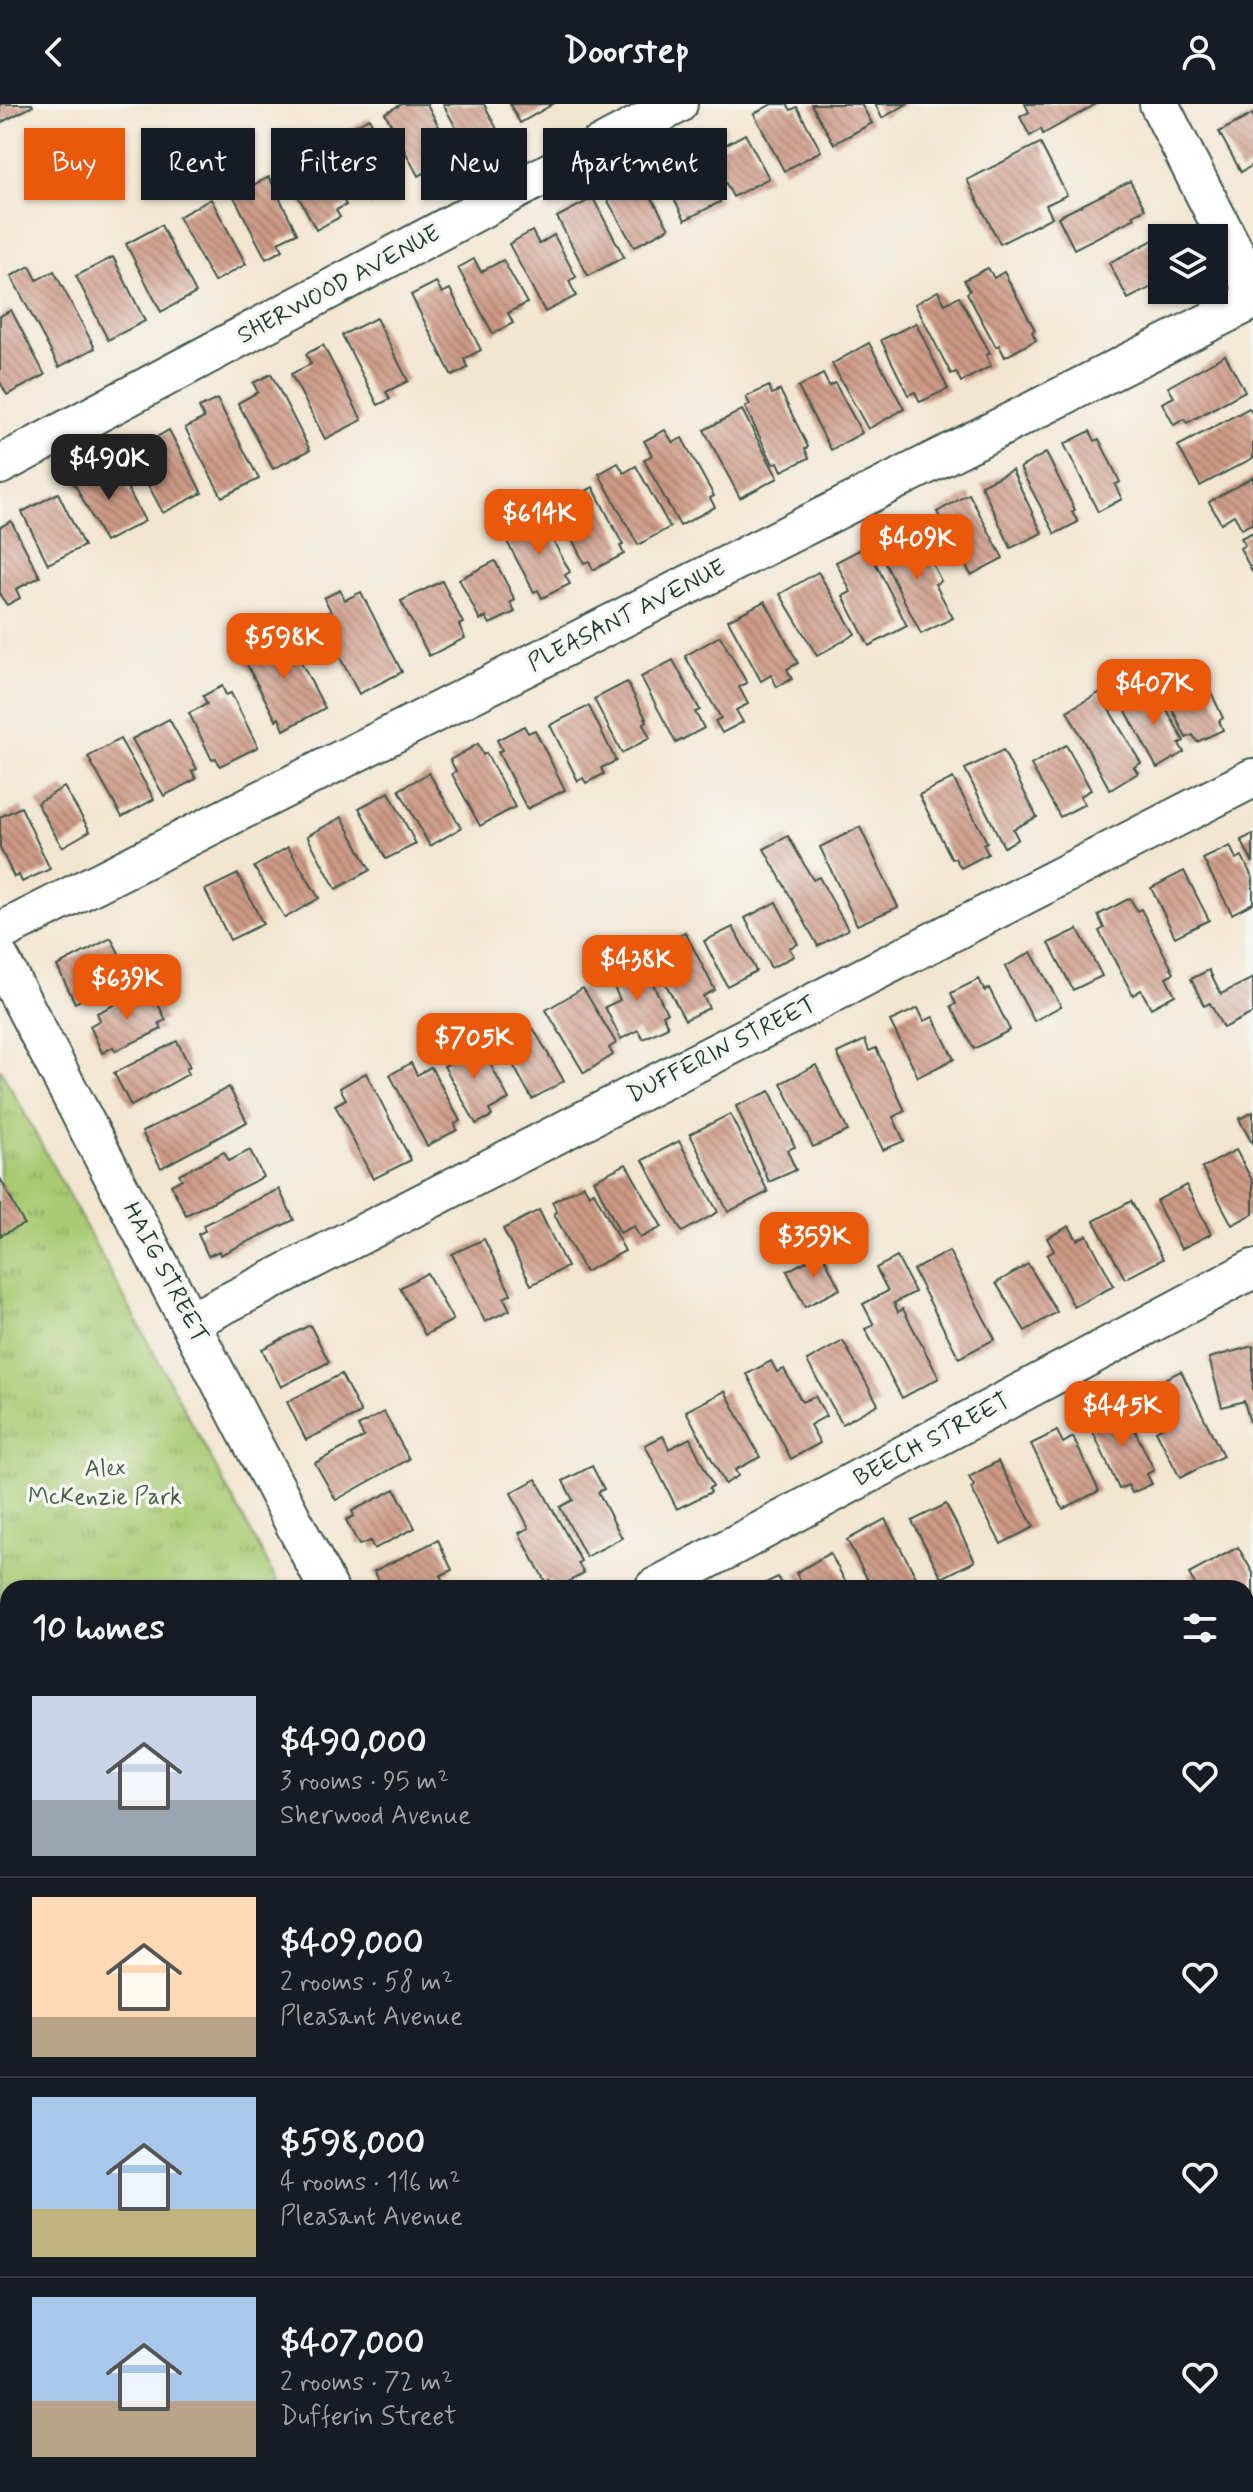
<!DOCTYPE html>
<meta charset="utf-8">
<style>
body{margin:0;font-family:Mynerve,sans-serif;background:#242831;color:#f1f3f6;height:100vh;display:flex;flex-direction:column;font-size:30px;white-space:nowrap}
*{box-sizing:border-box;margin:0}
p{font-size:26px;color:#9ea1a6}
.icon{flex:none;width:44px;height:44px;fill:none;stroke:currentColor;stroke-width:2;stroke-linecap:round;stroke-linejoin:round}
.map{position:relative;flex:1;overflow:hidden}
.panel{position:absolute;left:0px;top:1476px;width:1254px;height:912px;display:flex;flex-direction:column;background:#171b24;border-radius:24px 24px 0 0;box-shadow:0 2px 6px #0004}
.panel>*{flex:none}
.guide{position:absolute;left:24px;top:24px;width:800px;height:72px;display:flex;gap:16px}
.buttons{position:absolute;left:1148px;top:120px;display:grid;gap:16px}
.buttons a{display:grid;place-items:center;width:80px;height:80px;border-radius:0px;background:#171b24;box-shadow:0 2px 6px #0004;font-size:40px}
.price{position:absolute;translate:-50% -68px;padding:0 18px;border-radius:16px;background:#ea580c;color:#fff;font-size:26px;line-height:52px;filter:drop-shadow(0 2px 4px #0008)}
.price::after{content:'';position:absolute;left:50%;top:48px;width:24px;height:18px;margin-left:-12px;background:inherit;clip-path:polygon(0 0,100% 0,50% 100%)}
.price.active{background:#222;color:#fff}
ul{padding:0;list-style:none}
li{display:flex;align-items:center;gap:24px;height:200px;padding:0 32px}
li+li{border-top:2px solid #363941}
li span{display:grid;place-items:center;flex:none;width:224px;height:160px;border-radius:0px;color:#555}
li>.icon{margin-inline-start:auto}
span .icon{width:96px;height:96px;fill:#fffc;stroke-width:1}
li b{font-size:34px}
h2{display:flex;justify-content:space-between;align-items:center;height:96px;padding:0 32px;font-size:34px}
.tag{padding:0 28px;border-radius:0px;background:#171b24;box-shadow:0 2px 6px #0004;font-size:28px;line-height:72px}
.tag.active{background:#ea580c;color:#fff}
header{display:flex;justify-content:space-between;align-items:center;height:104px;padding:0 32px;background:#171b24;font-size:36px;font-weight:700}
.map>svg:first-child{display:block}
</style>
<header><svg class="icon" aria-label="back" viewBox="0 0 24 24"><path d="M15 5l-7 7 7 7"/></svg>Doorstep<svg class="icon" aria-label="person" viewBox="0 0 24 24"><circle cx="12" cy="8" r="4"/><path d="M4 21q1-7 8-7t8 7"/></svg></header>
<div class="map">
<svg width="1253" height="2388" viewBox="0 0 1253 2388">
<defs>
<pattern id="park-tufts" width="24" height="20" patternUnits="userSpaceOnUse" patternTransform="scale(2)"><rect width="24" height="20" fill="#a8ca72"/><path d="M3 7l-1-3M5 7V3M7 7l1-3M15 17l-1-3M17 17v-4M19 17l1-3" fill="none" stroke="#88a55e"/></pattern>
<pattern id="building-back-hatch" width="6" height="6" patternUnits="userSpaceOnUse" patternTransform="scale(2)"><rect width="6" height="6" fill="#cd9985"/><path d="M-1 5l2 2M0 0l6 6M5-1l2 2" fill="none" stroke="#a67e6e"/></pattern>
</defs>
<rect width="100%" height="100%" fill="#f6f6f2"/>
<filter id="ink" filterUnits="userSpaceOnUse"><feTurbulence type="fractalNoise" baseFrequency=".0125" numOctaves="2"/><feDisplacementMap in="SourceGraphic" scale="16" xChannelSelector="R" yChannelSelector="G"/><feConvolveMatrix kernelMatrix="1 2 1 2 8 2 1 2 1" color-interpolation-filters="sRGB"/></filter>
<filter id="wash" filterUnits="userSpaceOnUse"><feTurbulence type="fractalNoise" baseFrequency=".006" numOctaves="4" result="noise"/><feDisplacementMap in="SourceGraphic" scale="32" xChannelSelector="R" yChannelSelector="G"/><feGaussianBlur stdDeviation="1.8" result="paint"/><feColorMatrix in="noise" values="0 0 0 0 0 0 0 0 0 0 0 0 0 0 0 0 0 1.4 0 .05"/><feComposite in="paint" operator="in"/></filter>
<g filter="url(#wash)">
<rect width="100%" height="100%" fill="#f2e6d0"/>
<polygon fill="url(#park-tufts)" stroke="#648453" stroke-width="2" points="0,964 281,1484 8,1484 8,1763 0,1767"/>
<g id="blocks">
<g fill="url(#building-back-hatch)">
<polygon points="0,0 32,0 33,2 0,19"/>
<polygon points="402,0 427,0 455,53 418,72 385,9"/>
<polygon points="443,0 484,0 498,27 467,44"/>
<polygon points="510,0 553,0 520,19"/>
<polygon points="772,0 787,0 791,6 797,3 821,47 784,67 754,10"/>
<polygon points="811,0 861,0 872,19 834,40"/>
<polygon points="875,0 907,0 882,14"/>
<polygon points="1025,0 1096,0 1043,30 1041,25 1030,32 1020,13 1029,8"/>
<polygon points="1253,10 1253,61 1241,68 1219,28"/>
<polygon points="369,14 398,68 385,75 391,85 368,98 333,34"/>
<polygon points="745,30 769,74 733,93 710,49"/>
<polygon points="1040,39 1067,91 1046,101 1052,113 1000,140 967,76"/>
<polygon points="691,42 720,98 685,116 656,60"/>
<polygon points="315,43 346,101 336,106 340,113 316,126 282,61"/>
<polygon points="638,70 669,124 634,143 604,90"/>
<polygon points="269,73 297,129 278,138 283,146 266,155 233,91"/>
<polygon points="1130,77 1145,105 1133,111 1135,114 1074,145 1058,113"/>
<polygon points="593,94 624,153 588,172 557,113"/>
<polygon points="211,95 246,160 214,178 178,113"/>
<polygon points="161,121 196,189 161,208 126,140"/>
<polygon points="532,127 539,140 554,131 576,173 569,177 576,192 545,208 509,140"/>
<polygon points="1157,134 1162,143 1162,178 1128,195 1109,159"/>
<polygon points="113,153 145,217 108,236 76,172"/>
<polygon points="474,155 481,168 503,156 527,199 508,209 513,219 493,230 458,164"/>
<polygon points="30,162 37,176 54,167 95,244 59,263 11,172"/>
<polygon points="988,164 994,174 1004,168 1035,226 1032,228 1036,236 1005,253 999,241 996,243 967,189 970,187 964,176"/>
<polygon points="436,178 442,189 450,185 481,246 464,255 468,264 452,272 411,191"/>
<polygon points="938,187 945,200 959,192 990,249 986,251 991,262 961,278 956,268 951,270 915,200"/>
<polygon points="11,206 45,271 7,291 0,278 0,212"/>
<polygon points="376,214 408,277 386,288 390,295 378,301 342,231"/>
<polygon points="916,219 948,285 920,298 915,288 908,291 881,236"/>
<polygon points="869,239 904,305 868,325 832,260"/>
<polygon points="323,241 362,316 325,335 291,270 311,260 306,250"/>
<polygon points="1225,251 1245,287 1187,319 1184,315 1174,321 1162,299 1174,293 1168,283"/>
<polygon points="271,270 310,346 273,365 238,299 258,288 253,279"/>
<polygon points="823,270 829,282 835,279 862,329 831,346 798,283"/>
<polygon points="769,282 772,290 780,286 808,343 805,345 809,354 782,367 778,358 773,360 745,303 750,301 746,293"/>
<polygon points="217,295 259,375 222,393 185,324 204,314 199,304"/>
<polygon points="1249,304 1253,311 1253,354 1200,382 1178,342"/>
<polygon points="742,306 778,374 740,394 704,326"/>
<polygon points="169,326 202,389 163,409 134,354 154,343 150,337"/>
<polygon points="665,326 673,339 682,334 714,392 710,394 715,403 680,422 644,356 652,351 644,337"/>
<polygon points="1090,327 1095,337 1099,335 1120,378 1115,381 1122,395 1098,408 1064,340"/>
<polygon points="1046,349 1075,406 1072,408 1078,418 1055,430 1020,364"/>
<polygon points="114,359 145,417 105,438 74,379"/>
<polygon points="618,359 624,369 636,362 670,423 638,441 599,370"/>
<polygon points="1012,366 1042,429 1011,444 981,381"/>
<polygon points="1253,373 1253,419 1242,425 1234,411 1221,419 1209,398"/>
<polygon points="593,383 623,441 620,442 624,450 593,466 589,457 584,459 556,403"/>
<polygon points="58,389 84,442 48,460 22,408"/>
<polygon points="969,390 1003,454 971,471 937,408"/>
<polygon points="540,412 570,468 565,471 570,480 542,494 538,486 534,488 504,432"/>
<polygon points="11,417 40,473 16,485 20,494 7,501 0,491 0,423"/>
<polygon points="1253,428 1253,469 1240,444 1245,441 1241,434"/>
<polygon points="916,429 941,477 935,480 953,514 921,530 879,447"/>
<polygon points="867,442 907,522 869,542 843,492 851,488 836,458"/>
<polygon points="495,457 515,496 510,499 515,508 490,520 486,513 480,516 459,475"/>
<polygon points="818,468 855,530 817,552 780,490"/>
<polygon points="442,477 463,519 459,521 465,534 429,552 401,497"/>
<polygon points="340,486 345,496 361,488 402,568 359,590 319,513 331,507 324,494"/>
<polygon points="765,497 798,559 787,565 792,575 777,583 771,571 761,577 728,516"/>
<polygon points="285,528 325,604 284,626 279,614 276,616 242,551"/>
<polygon points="720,532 747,579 739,583 748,600 736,606 743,618 722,629 715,617 721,614 685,552"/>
<polygon points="673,556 700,606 695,608 704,624 676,639 641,573"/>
<polygon points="1186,559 1195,577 1204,573 1223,614 1219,617 1223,626 1197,638 1193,631 1186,634 1157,573"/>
<polygon points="627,578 647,617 643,620 650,634 622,649 594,595"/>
<polygon points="222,582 226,591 231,589 258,643 220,662 216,654 212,656 189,609 207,600 203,592"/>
<polygon points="1146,584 1153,597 1160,593 1184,637 1179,640 1184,648 1157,664 1121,598"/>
<polygon points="1099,589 1141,659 1134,663 1138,669 1110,686 1067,607"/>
<polygon points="589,602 616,657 601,664 604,670 586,679 583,674 578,677 550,621"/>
<polygon points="169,615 197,665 192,667 196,675 164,692 132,635"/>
<polygon points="524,622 528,629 535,626 565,686 527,705 498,648 502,646 497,636"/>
<polygon points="120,635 154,695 122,713 88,653"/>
<polygon points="478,640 483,651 486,649 515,703 480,722 452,670 456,667 450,656"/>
<polygon points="1066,641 1091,686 1080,692 1085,700 1060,713 1031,661"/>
<polygon points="1003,646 1037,713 1013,725 1018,735 1004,743 965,665"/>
<polygon points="429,669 461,724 430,742 399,686"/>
<polygon points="953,674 987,738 983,740 988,750 961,764 955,754 952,755 919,691"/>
<polygon points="64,683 90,727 62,743 37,699"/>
<polygon points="389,688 416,740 386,755 359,704"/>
<polygon points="21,703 50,765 22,778 19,771 14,773 0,744 0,713"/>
<polygon points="342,713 370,766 336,785 307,732"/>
<polygon points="860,723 898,803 857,821 820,743"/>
<polygon points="1253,730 1253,759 1241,736"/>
<polygon points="788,732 813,776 819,773 848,825 818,842 764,745"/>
<polygon points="1230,742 1236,755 1242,752 1253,775 1253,799 1232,810 1203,755"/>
<polygon points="288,743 319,794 285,814 254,763"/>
<polygon points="1184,767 1209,816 1175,833 1151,784"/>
<polygon points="238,770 263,820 230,836 205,786"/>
<polygon points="1130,794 1137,807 1141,805 1174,869 1166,873 1175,891 1151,904 1141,886 1133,891 1099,827 1104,824 1098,811"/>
<polygon points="776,798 798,840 789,844 794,852 771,864 745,814"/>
<polygon points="733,823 756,867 727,882 704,837"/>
<polygon points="1078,825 1102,872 1073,886 1049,839"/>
<polygon points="685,828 715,886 703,892 709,904 685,916 648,847"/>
<polygon points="111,834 130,870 75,899 57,862"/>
<polygon points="636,845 667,909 663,911 668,923 643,935 638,926 621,935 605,903 620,896 614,883 627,877 622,867 632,862 626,850"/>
<polygon points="1031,848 1061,902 1034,917 1005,863"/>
<polygon points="1209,866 1221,890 1253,874 1253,909 1223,924 1210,899 1204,902 1191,875"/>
<polygon points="979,875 985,887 989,884 1010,926 974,945 951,902 956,900 951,889"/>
<polygon points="583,884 616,939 609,944 613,951 584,969 546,906"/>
<polygon points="141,888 145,896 154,892 166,916 159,919 162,925 115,947 113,943 102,949 90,922 100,916 97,909"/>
<polygon points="918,904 924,917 933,913 954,955 918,973 890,917"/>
<polygon points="533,924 564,977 532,995 502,941"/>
<polygon points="454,936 463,953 481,943 509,995 489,1006 492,1012 476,1020 444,962 448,960 439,944"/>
<polygon points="865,936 869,947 876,944 905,1007 893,1013 904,1037 883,1046 837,949"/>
<polygon points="177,937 190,963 186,965 188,970 131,1002 114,969"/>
<polygon points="411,959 417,971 431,963 460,1017 455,1020 457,1026 427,1042 390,971"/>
<polygon points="816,961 848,1027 813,1043 781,979"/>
<polygon points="366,969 411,1056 373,1075 335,1001 346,995 340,984"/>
<polygon points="229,983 247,1018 161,1064 142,1028"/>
<polygon points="770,987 795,1043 787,1046 796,1066 769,1078 736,1002"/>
<polygon points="1253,1008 1253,1041 1239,1015"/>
<polygon points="730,1010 768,1088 728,1108 690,1030"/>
<polygon points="679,1037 718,1108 682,1128 643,1056"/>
<polygon points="250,1046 263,1073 186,1111 171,1081 182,1075 179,1070 224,1048 229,1057"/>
<polygon points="1236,1046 1253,1078 1253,1110 1232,1121 1202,1064"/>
<polygon points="626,1060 662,1123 640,1134 634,1122 620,1129 594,1076"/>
<polygon points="0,1074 24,1120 0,1132"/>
<polygon points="584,1081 589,1091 594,1088 625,1147 585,1168 554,1110 557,1108 552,1098"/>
<polygon points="1186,1081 1211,1130 1181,1145 1156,1097"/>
<polygon points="279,1085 294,1116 220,1151 219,1147 208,1152 198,1130 205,1127 203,1121"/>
<polygon points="1131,1097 1163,1155 1125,1175 1094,1117"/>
<polygon points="539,1106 567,1163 531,1181 503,1125"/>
<polygon points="1069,1122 1077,1136 1087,1131 1114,1182 1074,1203 1047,1151 1054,1147 1047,1134"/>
<polygon points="484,1135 511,1190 504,1194 510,1206 485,1218 452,1150"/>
<polygon points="949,1147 995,1235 959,1254 913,1166"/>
<polygon points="822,1149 840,1185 805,1203 787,1167"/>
<polygon points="897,1153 915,1188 894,1199 898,1208 903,1205 939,1274 902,1294 865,1225 874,1221 863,1200 888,1187 876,1164"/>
<polygon points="1028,1160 1057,1208 1025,1227 996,1179"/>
<polygon points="427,1169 453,1216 425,1231 400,1184"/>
<polygon points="310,1221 329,1258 281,1283 262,1245"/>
<polygon points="843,1237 878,1300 842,1320 807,1257"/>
<polygon points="1253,1242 1253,1326 1252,1326 1244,1297 1222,1303 1209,1254"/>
<polygon points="771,1257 777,1268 784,1265 802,1298 815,1292 826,1312 810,1321 820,1339 791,1355 747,1270"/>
<polygon points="1181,1267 1223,1352 1180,1374 1156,1327 1165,1322 1146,1284"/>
<polygon points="341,1270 361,1309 306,1336 287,1298"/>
<polygon points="725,1287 760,1353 735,1366 738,1372 725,1380 686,1307"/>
<polygon points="1118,1300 1126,1318 1130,1316 1154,1366 1147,1370 1152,1380 1132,1389 1128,1381 1119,1385 1087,1315"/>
<polygon points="384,1308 409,1355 336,1396 315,1359 364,1333 358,1322"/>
<polygon points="1057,1327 1063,1339 1073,1333 1099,1387 1063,1405 1031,1340"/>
<polygon points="663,1332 669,1345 690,1334 713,1382 709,1384 711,1388 677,1405 645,1341"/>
<polygon points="998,1357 1034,1423 1001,1440 971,1384 974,1382 969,1373"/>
<polygon points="592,1362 604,1385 598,1388 622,1434 586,1453 560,1403 573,1396 563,1377"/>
<polygon points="536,1375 581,1457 578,1459 584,1469 557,1484 549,1476 546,1479 519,1429 529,1424 511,1389"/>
<polygon points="395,1385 415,1424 374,1445 370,1437 359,1441 346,1416 354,1412 352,1407"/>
<polygon points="946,1400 975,1457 942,1474 912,1417"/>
<polygon points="885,1415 922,1484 872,1484 847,1436"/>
<polygon points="438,1436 452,1466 440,1472 443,1477 428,1484 383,1484 374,1467"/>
<polygon points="1238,1443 1253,1469 1253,1541 1246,1545 1246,1484 1197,1484 1189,1470"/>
<polygon points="830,1449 849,1484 804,1484 796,1469"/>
<polygon points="778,1473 784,1484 755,1484"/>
<polygon points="1246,1702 1253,1716 1253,1753 1246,1757"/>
<polygon points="1253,1910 1253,1967 1246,1954 1246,1914"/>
<polygon points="0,1936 8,1950 8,1969 0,1973"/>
<polygon points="1253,2092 1253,2123 1246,2110 1246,2096"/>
<polygon points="8,2138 8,2168 0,2152 0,2142"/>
<polygon points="0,2175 8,2190 8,2212 0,2216"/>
<polygon points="8,2321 8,2365 0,2350 0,2325"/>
<polygon points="1246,2367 1253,2388 1215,2388 1213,2385 1222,2380 1246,2380"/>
<polygon points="393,2380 429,2380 433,2388 378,2388"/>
<polygon points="447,2380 496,2380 500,2388 452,2388"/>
<polygon points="713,2380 743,2380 747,2388 698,2388"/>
<polygon points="761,2380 813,2380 817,2388 765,2388"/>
<polygon points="825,2380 864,2380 868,2388 830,2388"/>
</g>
</g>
</g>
<g filter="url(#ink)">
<use href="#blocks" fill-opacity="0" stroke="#3f564b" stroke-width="2"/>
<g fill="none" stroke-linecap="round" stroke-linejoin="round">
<g stroke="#3f564b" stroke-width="42">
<g id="minor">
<polyline points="1159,0 1253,185"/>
<polyline points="0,361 678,0"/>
<polyline points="0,828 1253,196"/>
<polyline points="0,855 328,1484"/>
<polyline points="190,1218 1253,674"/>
<polyline points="654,1484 1253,1165"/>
<polyline points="1246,1616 1253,1613"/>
<polyline points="0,1833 8,1828"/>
<polyline points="1246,2043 1253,2039"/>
<polyline points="0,2279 8,2275"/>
<polyline points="624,2388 639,2380"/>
</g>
</g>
<use href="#minor" stroke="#fff" stroke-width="38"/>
</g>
</g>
<g text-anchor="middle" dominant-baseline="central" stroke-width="7" stroke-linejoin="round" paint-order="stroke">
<g font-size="24" fill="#1f3d34" stroke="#f6f6f2">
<text transform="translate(339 181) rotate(-28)">SHERWOOD AVENUE</text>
<text transform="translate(627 512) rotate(-27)">PLEASANT AVENUE</text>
<text transform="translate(722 946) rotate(-27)">DUFFERIN STREET</text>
<text transform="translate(165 1169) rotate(62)">HAIG STREET</text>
<text transform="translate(932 1336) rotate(-28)">BEECH STREET</text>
</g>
<g font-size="24" fill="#416044" stroke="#f6f6f2">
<text x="105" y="1365">Alex<tspan x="105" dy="28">McKenzie Park</tspan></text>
</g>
</g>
</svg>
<div class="buttons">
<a><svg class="icon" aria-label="layers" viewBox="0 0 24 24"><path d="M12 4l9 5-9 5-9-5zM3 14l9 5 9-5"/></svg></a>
</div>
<b class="price active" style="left:109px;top:398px">$490K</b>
<b class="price" style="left:539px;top:453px">$614K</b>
<b class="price" style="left:917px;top:478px">$409K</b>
<b class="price" style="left:284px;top:577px">$598K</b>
<b class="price" style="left:1154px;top:623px">$407K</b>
<b class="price" style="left:637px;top:899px">$438K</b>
<b class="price" style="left:127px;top:918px">$639K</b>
<b class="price" style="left:474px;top:977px">$705K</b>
<b class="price" style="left:814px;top:1176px">$359K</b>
<b class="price" style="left:1122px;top:1345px">$445K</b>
<div class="guide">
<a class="tag active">Buy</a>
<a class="tag">Rent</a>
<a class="tag">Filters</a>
<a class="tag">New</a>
<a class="tag">Apartment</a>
</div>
<section class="panel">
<h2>10 homes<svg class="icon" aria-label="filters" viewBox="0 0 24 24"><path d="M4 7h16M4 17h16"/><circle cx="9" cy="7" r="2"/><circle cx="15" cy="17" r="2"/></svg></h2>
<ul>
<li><span style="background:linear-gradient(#c9d6e8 65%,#9aa5b1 0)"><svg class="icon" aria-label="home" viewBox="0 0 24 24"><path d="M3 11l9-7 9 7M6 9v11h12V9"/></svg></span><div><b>$490,000</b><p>3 rooms · 95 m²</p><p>Sherwood Avenue</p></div><svg class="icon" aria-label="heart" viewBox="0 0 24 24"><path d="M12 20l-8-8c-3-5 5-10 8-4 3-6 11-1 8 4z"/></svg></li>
<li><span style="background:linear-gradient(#ffd9b3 75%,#b9a48a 0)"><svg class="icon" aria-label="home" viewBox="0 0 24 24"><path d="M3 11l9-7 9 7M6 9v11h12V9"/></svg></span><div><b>$409,000</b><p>2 rooms · 58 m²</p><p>Pleasant Avenue</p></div><svg class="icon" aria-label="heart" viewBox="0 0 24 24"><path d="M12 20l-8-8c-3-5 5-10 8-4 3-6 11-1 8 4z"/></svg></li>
<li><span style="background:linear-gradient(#a9c7e8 70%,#c2b280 0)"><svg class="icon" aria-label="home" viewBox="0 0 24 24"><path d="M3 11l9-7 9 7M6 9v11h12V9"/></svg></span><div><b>$598,000</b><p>4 rooms · 116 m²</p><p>Pleasant Avenue</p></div><svg class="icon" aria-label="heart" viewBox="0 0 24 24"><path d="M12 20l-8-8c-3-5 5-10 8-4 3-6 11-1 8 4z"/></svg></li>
<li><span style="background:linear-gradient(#a9c7e8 65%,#b9a48a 0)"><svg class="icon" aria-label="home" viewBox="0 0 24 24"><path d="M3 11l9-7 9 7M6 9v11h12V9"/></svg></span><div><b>$407,000</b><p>2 rooms · 72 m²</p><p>Dufferin Street</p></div><svg class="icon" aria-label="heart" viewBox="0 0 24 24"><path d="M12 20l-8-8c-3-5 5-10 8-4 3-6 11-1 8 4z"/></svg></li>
</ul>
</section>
</div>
